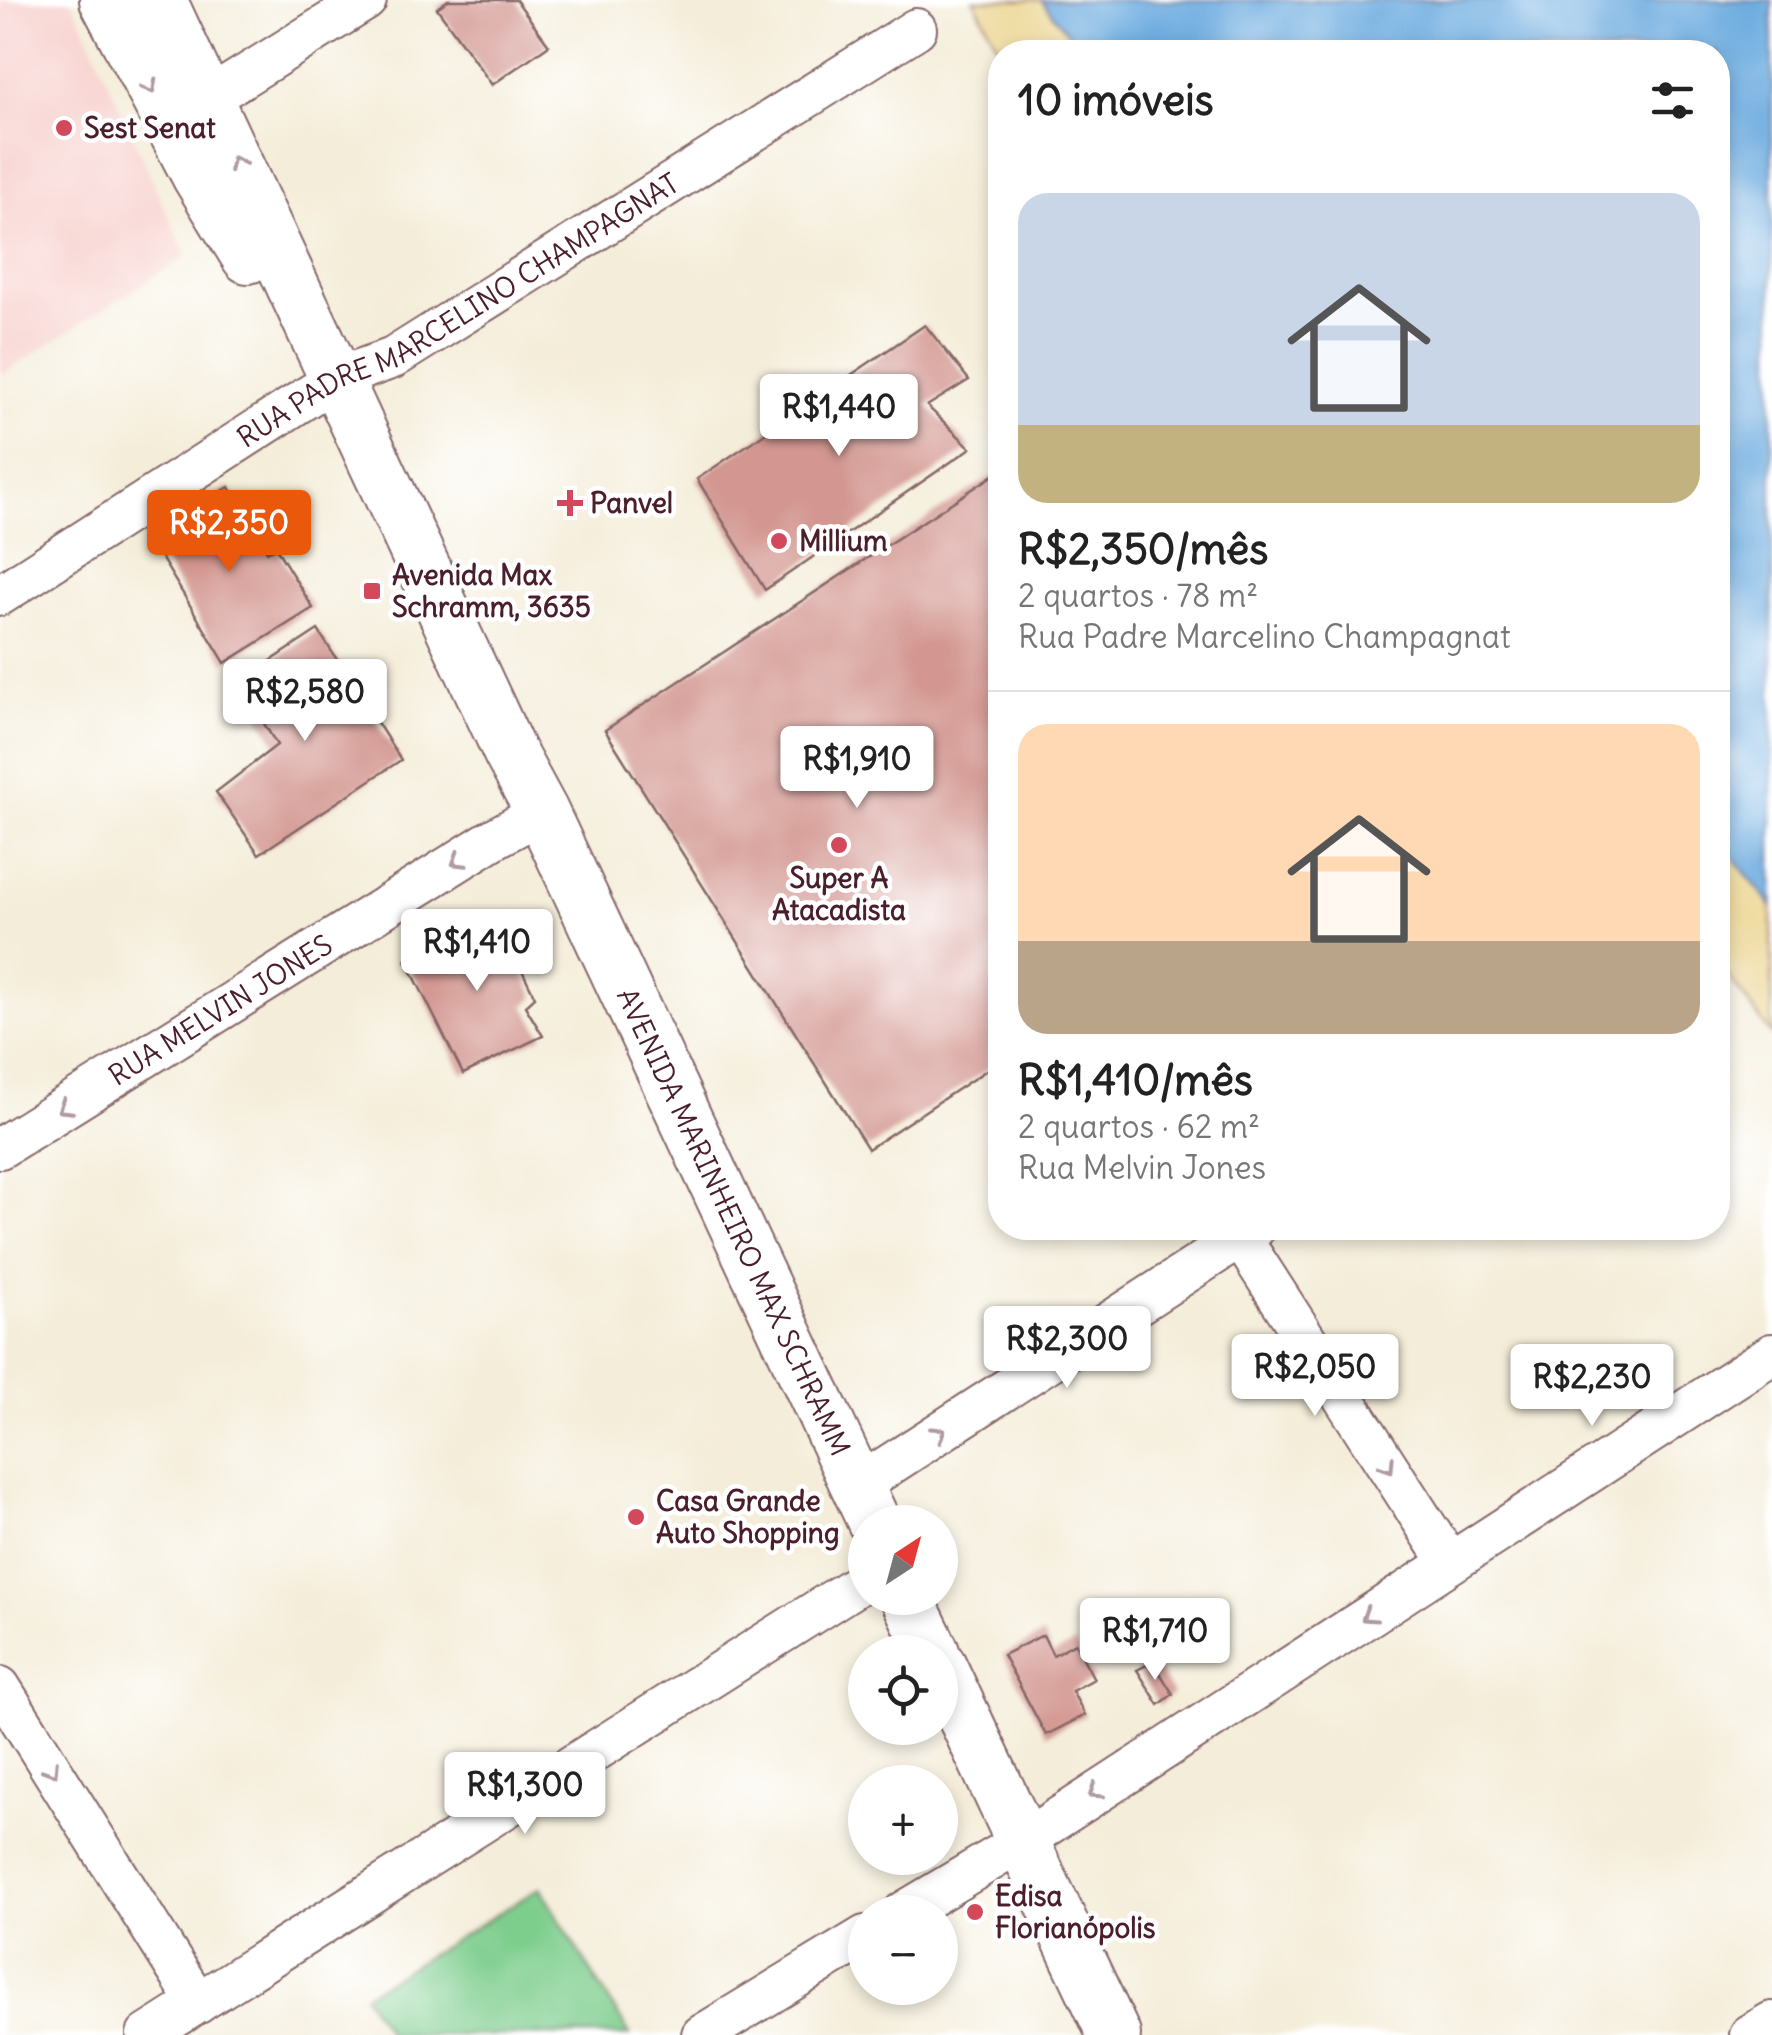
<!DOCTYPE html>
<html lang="pt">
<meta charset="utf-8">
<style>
body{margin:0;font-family:Delius,sans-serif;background:#f2f2f2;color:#222;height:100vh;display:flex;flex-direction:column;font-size:38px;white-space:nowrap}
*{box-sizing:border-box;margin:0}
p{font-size:32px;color:#767676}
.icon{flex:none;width:55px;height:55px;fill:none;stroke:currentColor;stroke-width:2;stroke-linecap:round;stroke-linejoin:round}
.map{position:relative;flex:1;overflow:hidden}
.drawer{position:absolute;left:988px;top:40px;width:742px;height:1200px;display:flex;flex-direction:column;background:#fff;border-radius:40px;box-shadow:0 5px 15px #0003}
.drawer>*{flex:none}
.needle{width:65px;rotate:36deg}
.tools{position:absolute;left:848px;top:1505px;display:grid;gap:20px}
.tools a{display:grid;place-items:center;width:110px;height:110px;border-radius:50%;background:#fff;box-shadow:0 5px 15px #0003;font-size:50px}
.price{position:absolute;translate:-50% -85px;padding:0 22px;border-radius:10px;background:#fff;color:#222;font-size:32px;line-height:65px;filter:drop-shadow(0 2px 5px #0008)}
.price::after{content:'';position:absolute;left:50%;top:60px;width:30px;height:22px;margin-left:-15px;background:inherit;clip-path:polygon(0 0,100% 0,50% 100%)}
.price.on{background:#ea580c;color:#fff}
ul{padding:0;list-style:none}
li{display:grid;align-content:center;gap:20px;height:530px;padding:0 30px}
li+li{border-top:2px solid #e0e0e0}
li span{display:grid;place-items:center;height:310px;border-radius:30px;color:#555}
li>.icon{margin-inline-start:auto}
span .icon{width:180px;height:180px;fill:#fffc;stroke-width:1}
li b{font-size:42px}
h2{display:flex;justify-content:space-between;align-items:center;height:120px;padding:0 30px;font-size:42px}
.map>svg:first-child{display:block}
</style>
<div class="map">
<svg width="1772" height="2035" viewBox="0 0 1772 2035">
<rect width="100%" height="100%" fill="#fff"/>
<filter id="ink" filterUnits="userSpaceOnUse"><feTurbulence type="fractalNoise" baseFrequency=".01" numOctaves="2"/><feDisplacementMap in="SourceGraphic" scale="20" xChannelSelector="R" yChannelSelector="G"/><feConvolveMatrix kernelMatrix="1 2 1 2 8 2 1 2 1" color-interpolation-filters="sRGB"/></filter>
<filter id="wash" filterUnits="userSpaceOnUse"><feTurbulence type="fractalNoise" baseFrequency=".0048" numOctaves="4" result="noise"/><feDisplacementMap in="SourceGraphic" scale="40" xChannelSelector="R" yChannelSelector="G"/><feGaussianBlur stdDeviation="2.25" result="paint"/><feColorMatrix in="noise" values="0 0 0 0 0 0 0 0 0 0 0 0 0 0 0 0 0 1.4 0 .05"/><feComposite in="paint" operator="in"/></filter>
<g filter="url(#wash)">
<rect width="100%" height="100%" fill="#f4edd9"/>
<polygon fill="#f7d0cd" points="0,0 72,0 186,256 0,376"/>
<polygon fill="#7dcd8d" stroke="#64765c" stroke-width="2.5" points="540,1888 630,2035 389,2035 364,1995"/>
<g fill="#eeda9e" stroke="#9c7c64" stroke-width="2.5">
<polygon points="974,0 1041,0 1083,52 1001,52"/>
<polygon points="1718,839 1772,906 1772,1035 1718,962"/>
</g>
<polygon fill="#6cabdf" stroke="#5b6585" stroke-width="2.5" points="1041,0 1772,0 1772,906 1718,839 1718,52 1083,52"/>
<g id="blocks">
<g fill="#d39690">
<polygon points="448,0 516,0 549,45 492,85 437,8"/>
<polygon points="925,325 969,380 927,406 971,448 765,590 697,479"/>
<polygon points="1000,471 1000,1061 868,1149 605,730"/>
<polygon points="229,487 267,552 276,548 313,608 225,663 148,536"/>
<polygon points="318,630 401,760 259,854 216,792 277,745 239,682"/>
<polygon points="495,915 535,997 525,1006 543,1036 463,1074 406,960"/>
<polygon points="1043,1635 1053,1655 1075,1643 1094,1679 1072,1691 1085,1715 1046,1735 1003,1655"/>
<polygon points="1153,1662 1173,1694 1159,1705 1137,1670"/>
</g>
</g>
</g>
<g filter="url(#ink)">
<use href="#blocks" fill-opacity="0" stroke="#866768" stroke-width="2.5"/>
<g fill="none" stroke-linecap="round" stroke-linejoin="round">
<g stroke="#866768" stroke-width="44">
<g id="minor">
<polyline points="206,100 366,0"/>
<path id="s1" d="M0,595L337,378L393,358L916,29"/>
<path id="s2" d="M0,1148L490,841L542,812"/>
<polyline points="1240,1237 1450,1563"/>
<polyline points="857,1486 1255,1228"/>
<polyline points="0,1687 198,2003"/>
<polyline points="904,1912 1023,1841 1772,1354"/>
<polyline points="147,2035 865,1580"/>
<polyline points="702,2035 865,1936"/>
<polyline points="1750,2035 1772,2022"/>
</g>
</g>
<g stroke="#866768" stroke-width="56">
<g id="major">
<polyline points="106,0 199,177 248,257"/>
<path id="s3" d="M160,0L510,753L542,812L874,1522"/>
<polyline points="907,1598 933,1652"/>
<polyline points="940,1666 1114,2035"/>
</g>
</g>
<use href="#minor" stroke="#fff" stroke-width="40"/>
<use href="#major" stroke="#fff" stroke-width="52"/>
</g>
<defs><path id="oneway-chevron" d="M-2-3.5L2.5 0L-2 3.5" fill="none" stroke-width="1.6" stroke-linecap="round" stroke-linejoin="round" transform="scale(2.5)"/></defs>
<g stroke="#ae9aa0">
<use href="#oneway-chevron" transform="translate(150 87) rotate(62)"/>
<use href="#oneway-chevron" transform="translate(236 163) rotate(-115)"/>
<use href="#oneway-chevron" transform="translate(458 861) rotate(148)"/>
<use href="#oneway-chevron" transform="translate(64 1108) rotate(148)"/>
<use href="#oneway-chevron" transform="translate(939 1433) rotate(-33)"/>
<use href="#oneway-chevron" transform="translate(1388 1466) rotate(57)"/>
<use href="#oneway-chevron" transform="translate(1368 1616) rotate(147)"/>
<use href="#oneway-chevron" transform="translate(52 1770) rotate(58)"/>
<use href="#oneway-chevron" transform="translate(1095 1792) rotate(147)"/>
</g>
</g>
<g fill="#d1495b" stroke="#fff" stroke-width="4">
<circle cx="64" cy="128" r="10"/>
<path d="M565 488h10v10h10v10h-10v10h-10v-10h-10v-10h10z"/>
<circle cx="779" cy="541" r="10"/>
<rect x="362" y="581" width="20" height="20" rx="5"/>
<circle cx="839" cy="845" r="10"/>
<circle cx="636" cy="1517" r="10"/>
<circle cx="975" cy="1912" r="10"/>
</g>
<g text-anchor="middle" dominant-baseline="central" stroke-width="9" stroke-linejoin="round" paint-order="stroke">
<g font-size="28" font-weight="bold" fill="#4a1f2b" stroke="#fff" text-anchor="start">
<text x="84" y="128">Sest Senat</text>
<text x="590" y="503">Panvel</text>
<text x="799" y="541">Millium</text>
<text x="392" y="575">Avenida Max<tspan x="392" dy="32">Schramm, 3635</tspan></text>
<text x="839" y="878" text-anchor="middle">Super A<tspan x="839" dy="32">Atacadista</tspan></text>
<text x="656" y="1501">Casa Grande<tspan x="656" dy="32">Auto Shopping</tspan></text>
<text x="995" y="1896">Edisa<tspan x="995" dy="32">Florianópolis</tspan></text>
</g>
<g font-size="28" fill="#4a1f2b" stroke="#fff">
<text stroke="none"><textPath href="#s1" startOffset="540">RUA PADRE MARCELINO CHAMPAGNAT</textPath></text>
<text stroke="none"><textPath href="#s2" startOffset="260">RUA MELVIN JONES</textPath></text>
<text stroke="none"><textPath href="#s3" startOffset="1350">AVENIDA MARINHEIRO MAX SCHRAMM</textPath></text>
</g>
</g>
</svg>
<div class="tools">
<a><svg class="needle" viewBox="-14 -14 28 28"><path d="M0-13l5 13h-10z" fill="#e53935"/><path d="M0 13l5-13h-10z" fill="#767676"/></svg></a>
<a><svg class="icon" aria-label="locate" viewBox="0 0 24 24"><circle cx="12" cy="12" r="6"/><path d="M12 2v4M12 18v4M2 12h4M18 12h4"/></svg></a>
<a>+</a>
<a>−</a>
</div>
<b class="price" style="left:839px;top:459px">R$1,440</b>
<b class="price on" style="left:229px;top:575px">R$2,350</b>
<b class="price" style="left:305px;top:744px">R$2,580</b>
<b class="price" style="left:857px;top:811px">R$1,910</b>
<b class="price" style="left:477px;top:994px">R$1,410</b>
<b class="price" style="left:1067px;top:1391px">R$2,300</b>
<b class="price" style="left:1315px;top:1419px">R$2,050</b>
<b class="price" style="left:1592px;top:1429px">R$2,230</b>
<b class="price" style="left:1155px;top:1683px">R$1,710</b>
<b class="price" style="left:525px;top:1837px">R$1,300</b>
<section class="drawer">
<h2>10 imóveis<svg class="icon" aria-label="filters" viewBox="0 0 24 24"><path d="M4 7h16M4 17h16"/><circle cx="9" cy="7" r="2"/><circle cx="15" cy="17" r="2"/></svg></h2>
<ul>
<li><span style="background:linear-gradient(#c9d6e8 75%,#c2b280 0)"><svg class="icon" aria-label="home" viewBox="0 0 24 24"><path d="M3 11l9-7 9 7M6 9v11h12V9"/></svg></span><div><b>R$2,350/mês</b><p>2 quartos · 78 m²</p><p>Rua Padre Marcelino Champagnat</p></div></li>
<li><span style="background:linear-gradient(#ffd9b3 70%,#b9a48a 0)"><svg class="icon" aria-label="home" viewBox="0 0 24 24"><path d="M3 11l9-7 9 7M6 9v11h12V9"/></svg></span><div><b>R$1,410/mês</b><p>2 quartos · 62 m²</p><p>Rua Melvin Jones</p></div></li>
</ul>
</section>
</div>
